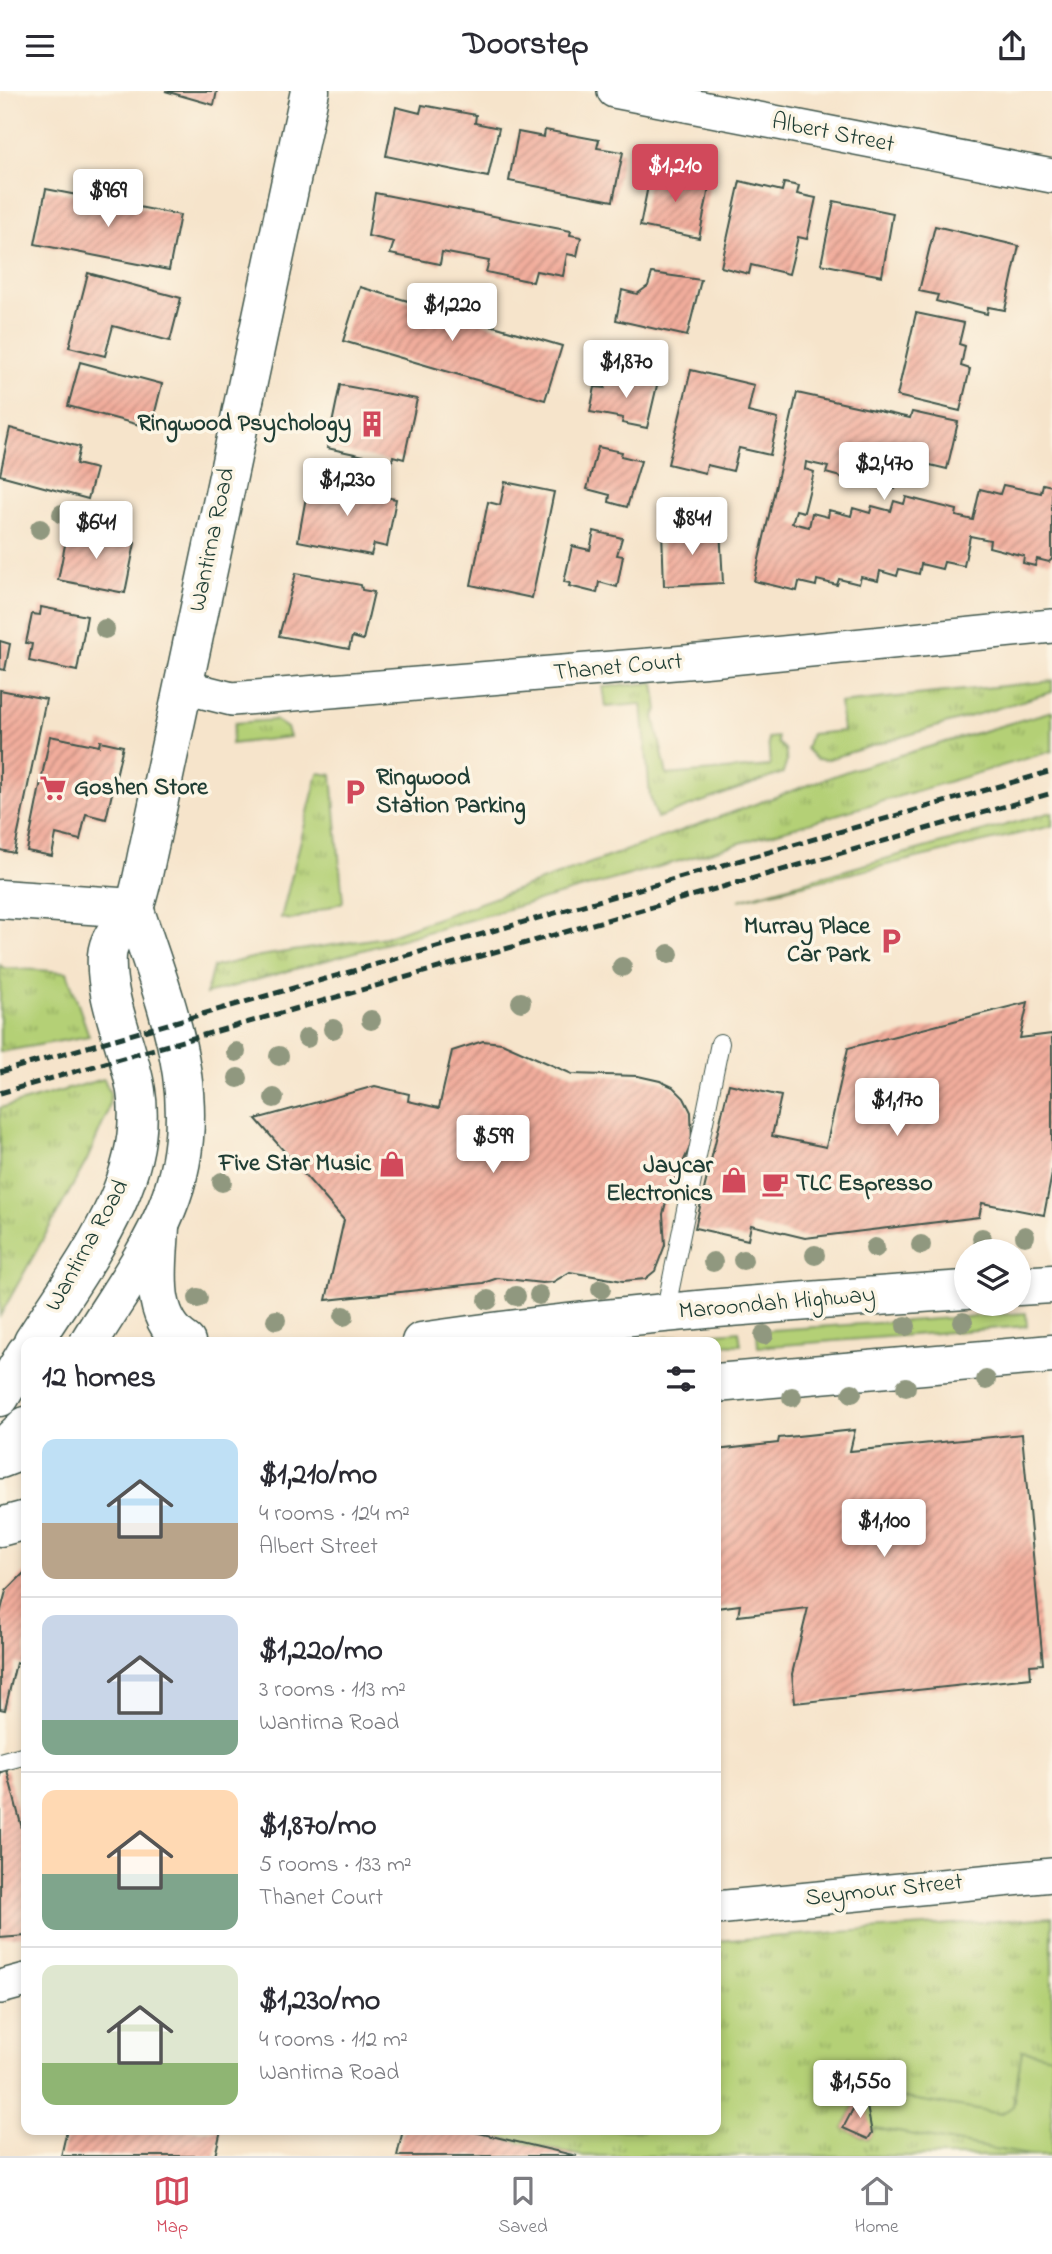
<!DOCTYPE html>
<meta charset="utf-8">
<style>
body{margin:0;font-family:"Indie Flower",sans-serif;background:#f2f2f3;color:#2b2b33;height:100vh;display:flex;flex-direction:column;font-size:26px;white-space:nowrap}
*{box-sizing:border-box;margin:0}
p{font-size:23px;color:#7c7c81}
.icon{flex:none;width:38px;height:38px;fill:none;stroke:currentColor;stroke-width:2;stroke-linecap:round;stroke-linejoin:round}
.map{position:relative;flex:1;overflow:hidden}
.panel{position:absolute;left:21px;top:1246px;width:700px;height:798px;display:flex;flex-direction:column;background:#fff;border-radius:14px;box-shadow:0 4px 10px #0003}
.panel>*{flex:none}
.tools{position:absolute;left:954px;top:1148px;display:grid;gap:14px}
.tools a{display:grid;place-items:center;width:77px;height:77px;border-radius:50%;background:#fff;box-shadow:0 4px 10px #0003;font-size:35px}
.price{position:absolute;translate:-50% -60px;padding:0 16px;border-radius:7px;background:#fff;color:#222;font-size:23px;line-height:46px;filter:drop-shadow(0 2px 4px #0008)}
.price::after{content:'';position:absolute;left:50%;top:42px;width:21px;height:16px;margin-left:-10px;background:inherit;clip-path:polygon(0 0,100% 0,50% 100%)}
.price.on{background:#d1495b;color:#fff}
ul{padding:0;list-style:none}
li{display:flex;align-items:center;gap:21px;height:175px;padding:0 21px}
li+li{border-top:2px solid #e1e1e2}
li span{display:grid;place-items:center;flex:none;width:196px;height:140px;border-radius:14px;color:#555}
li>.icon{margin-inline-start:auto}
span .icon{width:84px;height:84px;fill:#fffc;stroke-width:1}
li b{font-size:30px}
h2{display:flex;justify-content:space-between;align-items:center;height:84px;padding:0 21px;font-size:30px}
header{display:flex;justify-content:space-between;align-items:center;height:91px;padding:0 21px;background:#fff;font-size:32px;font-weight:800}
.dock{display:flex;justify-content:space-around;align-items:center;height:98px;border-top:2px solid #e1e1e2;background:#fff;font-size:19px;color:#7c7c81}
.dock a{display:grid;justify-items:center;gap:4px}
.dock .on{color:#d1495b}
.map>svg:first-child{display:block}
</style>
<header><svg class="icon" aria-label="menu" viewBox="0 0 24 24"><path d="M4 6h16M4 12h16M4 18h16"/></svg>Doorstep<svg class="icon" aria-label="share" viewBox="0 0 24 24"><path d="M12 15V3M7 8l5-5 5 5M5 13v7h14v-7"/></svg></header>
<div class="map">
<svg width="1052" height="2065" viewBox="0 0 1052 2065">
<defs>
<pattern id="grass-tufts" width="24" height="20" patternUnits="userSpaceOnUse" patternTransform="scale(1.75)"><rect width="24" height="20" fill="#b4d076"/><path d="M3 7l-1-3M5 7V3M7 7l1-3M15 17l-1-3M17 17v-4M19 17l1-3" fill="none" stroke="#92aa62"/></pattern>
<pattern id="building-hatch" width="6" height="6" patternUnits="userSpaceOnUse" patternTransform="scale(1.75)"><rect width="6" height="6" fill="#f2ad9c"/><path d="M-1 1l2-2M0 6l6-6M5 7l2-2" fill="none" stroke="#c38e80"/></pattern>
</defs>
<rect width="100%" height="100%" fill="#fcf5e5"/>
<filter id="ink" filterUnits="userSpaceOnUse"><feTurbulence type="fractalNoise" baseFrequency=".0143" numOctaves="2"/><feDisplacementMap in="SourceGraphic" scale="14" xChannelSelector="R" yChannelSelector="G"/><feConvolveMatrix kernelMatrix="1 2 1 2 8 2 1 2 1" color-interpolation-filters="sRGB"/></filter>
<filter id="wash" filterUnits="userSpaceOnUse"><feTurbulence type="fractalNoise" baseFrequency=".00686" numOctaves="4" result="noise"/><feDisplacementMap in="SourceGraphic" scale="28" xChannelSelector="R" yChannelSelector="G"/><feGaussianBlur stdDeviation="1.57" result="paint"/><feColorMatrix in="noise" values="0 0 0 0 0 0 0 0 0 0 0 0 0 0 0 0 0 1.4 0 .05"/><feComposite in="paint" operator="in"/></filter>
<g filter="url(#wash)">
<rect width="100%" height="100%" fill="#f6e4cb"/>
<g fill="url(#grass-tufts)" stroke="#6a8655" stroke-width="2">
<polygon points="1052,590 1052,601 825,669 816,668 806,658 811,643 843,640 840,612"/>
<polygon points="654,592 658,619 654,625 667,684 770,675 768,647 777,646 778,652 785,658 787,670 783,682 657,727 650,705 642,613 606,616 603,596"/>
<polygon points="1052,620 1052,660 676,771 206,903 213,876 260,865 385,846 853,678"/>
<polygon points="275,629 287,637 290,646 231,653 235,632"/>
<polygon points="318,682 332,684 343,811 292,829 281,827"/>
<polygon points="1052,721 1052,735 739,809"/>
<polygon points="0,874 4,877 67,881 89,945 0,961"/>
<polygon points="104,988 111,1004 107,1023 87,1069 0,1225 0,1017"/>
<polygon points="1052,1826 1052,2065 582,2065 466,2039 716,2039 716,1850"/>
</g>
<g fill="#b4d076" stroke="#6a8655" stroke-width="2">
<polygon points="1026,1222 1027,1235 758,1256 757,1240"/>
<polygon points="739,1240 741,1254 652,1251 651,1248"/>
<polygon points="1022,1959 1052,1965 1052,2065 1034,2065 875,2037 868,2048 843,2037 862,2000 1002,2023 1013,2015"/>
</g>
<g id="blocks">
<g fill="url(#building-hatch)">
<polygon points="165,0 217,0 214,14"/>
<polygon points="422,14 476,24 475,32 499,37 488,86 386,65 396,16 420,22"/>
<polygon points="545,39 599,49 597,57 623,61 613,110 509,90 518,41 544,46"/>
<polygon points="651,80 710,92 699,147 640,135"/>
<polygon points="740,90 782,100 784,92 799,95 797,103 816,107 807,148 798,146 789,183 751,174 749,183 721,176"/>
<polygon points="46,98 180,124 169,179 35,153"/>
<polygon points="375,102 571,140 570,144 581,146 577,165 567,163 563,185 536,180 533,191 486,181 489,170 442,161 440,173 390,163 394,151 368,145"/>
<polygon points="834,110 893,122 882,185 821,173"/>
<polygon points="935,135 1019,155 1005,219 988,216 987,223 936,210 938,204 919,200"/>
<polygon points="88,182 181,207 170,250 113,235 105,265 69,256"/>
<polygon points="652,182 701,189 687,245 616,229 622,199 637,203 648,195"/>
<polygon points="360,196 562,255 545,309 343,250"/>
<polygon points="916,222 964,232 959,253 965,255 961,275 970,278 960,320 897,305"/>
<polygon points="80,271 162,293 151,337 68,315"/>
<polygon points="691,279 754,294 748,321 778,328 770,364 739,357 733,380 707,374 705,382 668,373"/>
<polygon points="630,284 658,290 647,337 622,332 623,327 590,321 595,296 605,297 608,288 622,291 624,286 629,287"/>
<polygon points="340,294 417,308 404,368 393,365 392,371 327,357"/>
<polygon points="797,302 910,327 912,321 958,331 947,378 926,373 925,379 904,375 900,392 897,391 895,398 877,394 878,387 845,380 844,387 826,382 828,376 806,371 805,378 814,381 804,421 796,419 792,432 809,436 812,422 828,426 829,419 851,425 853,417 870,422 872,415 891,420 894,410 904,413 906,406 957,419 956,425 973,429 980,398 1000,403 1003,394 1041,402 1043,393 1052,395 1052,468 1049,471 1037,468 1035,475 1023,472 1024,465 989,456 990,449 970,445 964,475 944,471 942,478 921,473 919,483 899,478 897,485 880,480 878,490 861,486 859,493 839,488 837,494 817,489 816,495 799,491 797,500 754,490"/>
<polygon points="10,337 80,356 76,373 96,378 88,408 0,384"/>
<polygon points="598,356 622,361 621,365 641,370 627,416 609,411 610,404 587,398"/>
<polygon points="320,390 385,402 384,406 396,408 387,456 374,453 371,464 298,450 306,406 315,407"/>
<polygon points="505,391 554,401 532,507 471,494 488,411 500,414"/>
<polygon points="720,437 723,492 664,495 662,440"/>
<polygon points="68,439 135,452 125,502 58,489"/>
<polygon points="594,440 622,447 617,464 623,465 617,496 599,491 597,502 569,495 570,492 564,491 572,455 590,459"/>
<polygon points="296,482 361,494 362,499 374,501 363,549 352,546 349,558 279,545"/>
<polygon points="41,516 87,525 77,580 29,570 32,553 26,552 32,523 40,524"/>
<polygon points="0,550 10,553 5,579 0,578"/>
<polygon points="0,599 46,608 14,762 0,759"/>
<polygon points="50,645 99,655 100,650 123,655 106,728 86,723 80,749 56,743 52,765 27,760"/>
<polygon points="1028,911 1020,947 1052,943 1052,1083 1044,1124 982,1112 979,1126 805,1147 751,1134 748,1149 695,1137 729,993 781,1005 772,1045 826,1056 848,957"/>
<polygon points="483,950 502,952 572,983 638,985 660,990 673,996 684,1007 691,1021 692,1052 668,1103 663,1123 665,1154 655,1180 645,1188 623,1190 570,1181 553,1191 542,1192 498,1187 483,1192 326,1209 344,1129 256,1028 375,995 409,1003 408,1010 439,1017 452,960"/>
<polygon points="855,1339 850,1360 1022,1343 1043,1573 1030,1574 1031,1587 795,1612 792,1583 808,1517 738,1525 740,1514 716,1517 716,1359 778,1352 779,1347"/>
<polygon points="26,1480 26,1575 16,1572 5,1619 0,1618 0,1523 6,1500"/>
<polygon points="7,1679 26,1753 26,1845 0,1847 0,1682"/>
<polygon points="859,2007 866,2010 872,2042 868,2048 843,2037"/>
<polygon points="67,2039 221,2039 215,2065 61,2065"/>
<polygon points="403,2039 466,2039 577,2065 397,2065"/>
</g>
</g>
</g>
<g filter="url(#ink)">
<use href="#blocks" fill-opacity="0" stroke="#3f564b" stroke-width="2"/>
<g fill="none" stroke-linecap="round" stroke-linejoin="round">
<g stroke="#3f564b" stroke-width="20">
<g id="lane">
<polyline points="665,1222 720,952"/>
<polyline points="0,1671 26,1664"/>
</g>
</g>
<g stroke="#3f564b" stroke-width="36">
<g id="street">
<polyline points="614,0 1052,85"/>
<polyline points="184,596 232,608 711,569 1052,535"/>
<polyline points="716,1817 1052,1784"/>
<polyline points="0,1896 26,1889"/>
</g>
</g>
<g stroke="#3f564b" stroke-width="41">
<polyline id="secondary" points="0,808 134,817"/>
</g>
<g stroke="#3f564b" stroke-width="41">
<g id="primary">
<path d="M160,1134C159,1173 147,1226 186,1251"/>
<path d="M33,1251C79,1178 150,1092 136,1000C129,955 104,910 107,864C109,841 128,833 135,814C142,794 145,772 150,751L310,0"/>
<path d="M89,1251C115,1208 148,1164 167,1117C210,1013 167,917 134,817"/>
<polyline points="0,1306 26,1262"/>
<polyline points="0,1360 26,1335"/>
</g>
</g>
<g stroke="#3f564b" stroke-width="41">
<g id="highway">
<polyline points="1018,1195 1052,1193"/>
<path d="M421,1251C602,1224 784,1211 966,1199"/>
<polyline points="716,1292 1052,1263"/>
<polyline points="0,1368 26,1358"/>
<polyline points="0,1436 26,1429"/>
</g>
</g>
<use href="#lane" stroke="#fff" stroke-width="18"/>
<use href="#street" stroke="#fff" stroke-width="33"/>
<use href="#secondary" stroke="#fff" stroke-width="38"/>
<use href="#primary" stroke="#fff" stroke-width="38"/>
<use href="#highway" stroke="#fff" stroke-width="38"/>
<g stroke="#1f3d34" stroke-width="5" stroke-dasharray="10 5" stroke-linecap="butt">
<polyline points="0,981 1052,680"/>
<polyline points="0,1002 1052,702"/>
</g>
</g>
<g fill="#90987f">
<circle cx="62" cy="423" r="10"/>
<circle cx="40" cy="438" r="10"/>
<circle cx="105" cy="538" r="10"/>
<circle cx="669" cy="863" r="10"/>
<circle cx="622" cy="876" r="10"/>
<circle cx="521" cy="911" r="10"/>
<circle cx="371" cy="929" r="10"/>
<circle cx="333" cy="938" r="10"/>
<circle cx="307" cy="947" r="10"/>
<circle cx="236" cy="961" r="10"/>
<circle cx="279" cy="965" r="10"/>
<circle cx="238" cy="987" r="10"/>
<circle cx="274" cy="1007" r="10"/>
<circle cx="222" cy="1091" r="10"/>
<circle cx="1025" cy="1145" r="10"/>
<circle cx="982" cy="1147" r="10"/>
<circle cx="921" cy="1154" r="10"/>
<circle cx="875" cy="1157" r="10"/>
<circle cx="815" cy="1164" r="10"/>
<circle cx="743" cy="1169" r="10"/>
<circle cx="713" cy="1171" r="10"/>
<circle cx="601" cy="1198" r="10"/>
<circle cx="539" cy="1204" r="10"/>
<circle cx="516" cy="1205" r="10"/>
<circle cx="198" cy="1207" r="10"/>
<circle cx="488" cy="1209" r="10"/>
<circle cx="344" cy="1225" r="10"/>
<circle cx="276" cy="1229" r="10"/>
<circle cx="963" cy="1231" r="10"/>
<circle cx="906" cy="1235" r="10"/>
<circle cx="764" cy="1244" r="10"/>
<circle cx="986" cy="1289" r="10"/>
<circle cx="906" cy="1296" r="10"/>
<circle cx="852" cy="1302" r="10"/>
<circle cx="792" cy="1306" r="10"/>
</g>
</g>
<defs>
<g id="building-bare" transform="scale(2.1)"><path d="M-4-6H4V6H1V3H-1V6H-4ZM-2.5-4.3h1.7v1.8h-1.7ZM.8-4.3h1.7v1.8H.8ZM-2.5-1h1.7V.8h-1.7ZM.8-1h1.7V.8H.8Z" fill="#d1495b" stroke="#fcf5e5" stroke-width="2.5" paint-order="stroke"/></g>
<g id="supermarket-bare" transform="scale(2.1)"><path d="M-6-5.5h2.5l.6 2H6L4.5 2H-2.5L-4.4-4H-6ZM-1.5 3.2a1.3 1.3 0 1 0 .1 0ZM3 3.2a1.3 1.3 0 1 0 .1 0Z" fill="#d1495b" stroke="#fcf5e5" stroke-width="2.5" paint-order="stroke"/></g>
<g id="parking-bare" transform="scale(2.1)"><path d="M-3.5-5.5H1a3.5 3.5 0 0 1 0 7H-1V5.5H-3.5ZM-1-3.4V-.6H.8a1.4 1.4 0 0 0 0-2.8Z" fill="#d1495b" stroke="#fcf5e5" stroke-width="2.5" paint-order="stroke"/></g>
<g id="shop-bare" transform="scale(2.1)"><path d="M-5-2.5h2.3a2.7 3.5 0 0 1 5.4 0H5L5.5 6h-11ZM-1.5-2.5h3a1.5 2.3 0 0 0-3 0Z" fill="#d1495b" stroke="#fcf5e5" stroke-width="2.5" paint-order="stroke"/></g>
<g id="cafe-bare" transform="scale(2.1)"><path d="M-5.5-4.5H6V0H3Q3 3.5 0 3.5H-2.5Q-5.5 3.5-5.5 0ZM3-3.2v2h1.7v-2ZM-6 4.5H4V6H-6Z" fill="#d1495b" stroke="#fcf5e5" stroke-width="2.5" paint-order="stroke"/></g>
</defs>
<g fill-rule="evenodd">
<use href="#building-bare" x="372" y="333"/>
<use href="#supermarket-bare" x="53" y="697"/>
<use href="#parking-bare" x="355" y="701"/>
<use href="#parking-bare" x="891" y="850"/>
<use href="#shop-bare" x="392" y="1073"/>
<use href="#shop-bare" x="734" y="1089"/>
<use href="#cafe-bare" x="775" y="1093"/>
</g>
<g text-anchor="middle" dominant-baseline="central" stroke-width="7" stroke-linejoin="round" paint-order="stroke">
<g font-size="24" fill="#1f3d34" stroke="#fcf5e5">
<text transform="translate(833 43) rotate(11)">Albert Street</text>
<text transform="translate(213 449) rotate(-78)">Wantirna Road</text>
<text transform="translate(618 577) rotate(-5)">Thanet Court</text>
<text transform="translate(88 1155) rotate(-61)">Wantirna Road</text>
<text transform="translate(777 1213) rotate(-5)">Maroondah Highway</text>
<text transform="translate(884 1800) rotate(-6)">Seymour Street</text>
</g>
<g font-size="24" font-weight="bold" fill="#1f3d34" stroke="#fcf5e5" text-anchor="end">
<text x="351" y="333">Ringwood Psychology</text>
<text x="376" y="687" text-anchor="start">Ringwood<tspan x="376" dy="28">Station Parking</tspan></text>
<text x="74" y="697" text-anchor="start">Goshen Store</text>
<text x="870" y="836">Murray Place<tspan x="870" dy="28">Car Park</tspan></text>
<text x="371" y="1073">Five Star Music</text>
<text x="713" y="1075">Jaycar<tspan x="713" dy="28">Electronics</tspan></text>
<text x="796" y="1093" text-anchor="start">TLC Espresso</text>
</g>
</g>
</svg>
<div class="tools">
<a><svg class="icon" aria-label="layers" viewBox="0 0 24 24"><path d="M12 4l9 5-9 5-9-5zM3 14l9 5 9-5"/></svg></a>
</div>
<b class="price on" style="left:675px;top:113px">$1,210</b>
<b class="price" style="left:108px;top:138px">$969</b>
<b class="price" style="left:452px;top:252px">$1,220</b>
<b class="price" style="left:626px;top:309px">$1,870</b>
<b class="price" style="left:884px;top:411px">$2,470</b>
<b class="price" style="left:347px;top:427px">$1,230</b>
<b class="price" style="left:692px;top:466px">$841</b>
<b class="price" style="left:96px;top:470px">$641</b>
<b class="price" style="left:897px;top:1047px">$1,170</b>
<b class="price" style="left:493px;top:1084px">$599</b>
<b class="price" style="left:884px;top:1468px">$1,100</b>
<b class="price" style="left:860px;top:2029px">$1,550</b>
<section class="panel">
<h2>12 homes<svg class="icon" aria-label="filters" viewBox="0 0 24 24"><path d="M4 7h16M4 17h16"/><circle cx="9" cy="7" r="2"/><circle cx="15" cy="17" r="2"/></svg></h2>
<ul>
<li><span style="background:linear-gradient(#bfe0f5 60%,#b9a48a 0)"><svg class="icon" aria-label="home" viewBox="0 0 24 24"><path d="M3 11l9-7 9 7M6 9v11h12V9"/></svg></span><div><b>$1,210/mo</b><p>4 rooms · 124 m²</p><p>Albert Street</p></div></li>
<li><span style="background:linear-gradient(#c9d6e8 75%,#7fa58c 0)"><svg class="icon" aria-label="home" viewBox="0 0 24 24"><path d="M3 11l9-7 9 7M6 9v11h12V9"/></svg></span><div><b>$1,220/mo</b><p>3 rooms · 113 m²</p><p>Wantirna Road</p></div></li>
<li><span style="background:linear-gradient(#ffd9b3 60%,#7fa58c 0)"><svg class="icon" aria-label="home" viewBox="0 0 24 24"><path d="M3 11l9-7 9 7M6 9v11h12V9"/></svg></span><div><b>$1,870/mo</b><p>5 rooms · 133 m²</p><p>Thanet Court</p></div></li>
<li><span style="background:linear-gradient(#dfe7d0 70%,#8fb573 0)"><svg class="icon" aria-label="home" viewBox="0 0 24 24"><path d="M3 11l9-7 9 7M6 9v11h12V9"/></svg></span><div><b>$1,230/mo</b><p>4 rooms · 112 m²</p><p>Wantirna Road</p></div></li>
</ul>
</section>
</div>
<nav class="dock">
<a class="on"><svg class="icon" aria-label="map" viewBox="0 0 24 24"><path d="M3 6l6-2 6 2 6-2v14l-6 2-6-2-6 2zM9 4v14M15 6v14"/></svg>Map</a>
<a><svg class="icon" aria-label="saved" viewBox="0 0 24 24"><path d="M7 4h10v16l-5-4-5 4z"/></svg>Saved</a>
<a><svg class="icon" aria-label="home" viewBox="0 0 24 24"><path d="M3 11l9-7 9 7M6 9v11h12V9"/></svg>Home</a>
</nav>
